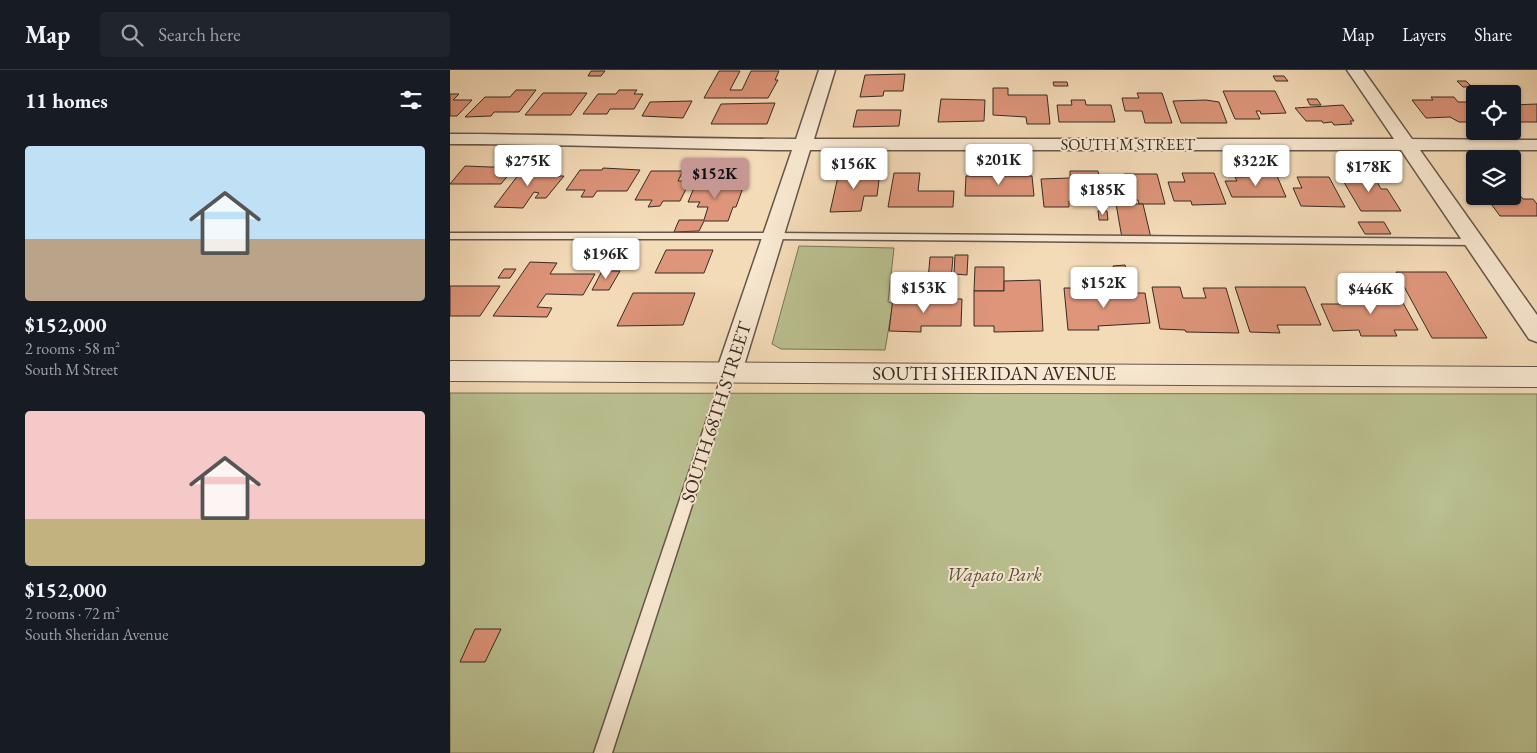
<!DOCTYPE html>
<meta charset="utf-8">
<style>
body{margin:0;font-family:"EB Garamond",serif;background:#20242c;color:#f1f3f6;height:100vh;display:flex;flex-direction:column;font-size:19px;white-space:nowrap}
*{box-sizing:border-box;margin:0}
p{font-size:16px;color:#9ea1a6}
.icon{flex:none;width:28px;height:28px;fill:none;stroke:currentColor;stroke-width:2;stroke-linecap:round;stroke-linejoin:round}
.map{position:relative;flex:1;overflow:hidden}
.panel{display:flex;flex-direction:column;background:#171b24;width:450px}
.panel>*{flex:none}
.fabs{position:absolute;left:1016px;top:15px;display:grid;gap:10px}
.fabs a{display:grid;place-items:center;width:55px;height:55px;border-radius:5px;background:#171b24;box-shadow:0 1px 4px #0004;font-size:25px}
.price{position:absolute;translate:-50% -42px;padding:0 11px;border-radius:5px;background:#fff;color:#222;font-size:16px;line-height:32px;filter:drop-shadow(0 1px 2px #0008)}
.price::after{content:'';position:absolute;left:50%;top:30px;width:15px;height:11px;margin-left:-8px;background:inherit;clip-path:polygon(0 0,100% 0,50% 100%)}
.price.current{background:#c59692;color:#111}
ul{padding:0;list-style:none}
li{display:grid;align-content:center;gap:10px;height:265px;padding:0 25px}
li span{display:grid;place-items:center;height:155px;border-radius:5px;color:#555}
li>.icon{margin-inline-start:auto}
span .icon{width:90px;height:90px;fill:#fffc;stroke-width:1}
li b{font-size:21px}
h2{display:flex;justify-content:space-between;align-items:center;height:60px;padding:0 25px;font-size:21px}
header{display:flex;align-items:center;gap:30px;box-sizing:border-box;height:70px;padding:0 25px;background:#171b24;border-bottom:1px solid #363941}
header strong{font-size:24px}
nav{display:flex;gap:28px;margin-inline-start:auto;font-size:18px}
.search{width:350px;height:45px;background:#20242c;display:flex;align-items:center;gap:12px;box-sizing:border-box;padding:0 18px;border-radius:5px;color:#9ea1a6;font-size:19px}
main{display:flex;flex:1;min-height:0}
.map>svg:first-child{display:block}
</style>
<header>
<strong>Map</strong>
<div class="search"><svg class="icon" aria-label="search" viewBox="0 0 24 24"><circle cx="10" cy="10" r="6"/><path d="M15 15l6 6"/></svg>Search here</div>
<nav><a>Map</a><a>Layers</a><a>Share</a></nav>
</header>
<main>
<section class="panel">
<h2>11 homes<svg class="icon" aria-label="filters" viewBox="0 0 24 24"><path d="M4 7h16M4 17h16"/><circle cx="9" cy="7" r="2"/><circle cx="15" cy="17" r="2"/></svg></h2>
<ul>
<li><span style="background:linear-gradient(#bfe0f5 60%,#b9a48a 0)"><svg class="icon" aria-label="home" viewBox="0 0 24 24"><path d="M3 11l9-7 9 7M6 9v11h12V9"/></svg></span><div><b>$152,000</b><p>2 rooms · 58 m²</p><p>South M Street</p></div></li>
<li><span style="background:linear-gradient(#f6c9c9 70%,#c2b280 0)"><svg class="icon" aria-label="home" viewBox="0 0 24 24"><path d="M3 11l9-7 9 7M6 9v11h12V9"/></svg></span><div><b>$152,000</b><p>2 rooms · 72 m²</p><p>South Sheridan Avenue</p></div></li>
</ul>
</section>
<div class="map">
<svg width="1087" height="683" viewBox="0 0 1087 683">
<rect width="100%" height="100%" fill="#f4dbb8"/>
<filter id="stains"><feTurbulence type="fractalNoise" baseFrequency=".004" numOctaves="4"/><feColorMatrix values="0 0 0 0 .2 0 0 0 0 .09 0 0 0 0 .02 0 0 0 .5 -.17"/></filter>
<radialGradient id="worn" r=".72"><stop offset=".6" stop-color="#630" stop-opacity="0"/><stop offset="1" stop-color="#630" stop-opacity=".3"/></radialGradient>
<g fill="#bac090" stroke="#78755a">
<polygon points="349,176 444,178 438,232 443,233 435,280 331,279 322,274"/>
<polygon points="0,323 1087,324 1087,683 0,683"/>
</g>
<g fill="#de957a" stroke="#372a24">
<polygon points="141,1 155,1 151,6 138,6"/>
<polygon points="269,1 290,1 280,20 292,20 301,1 329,1 325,10 328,10 318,28 254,28"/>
<polygon points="455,4 453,21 434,21 433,26 410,27 415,5"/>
<polygon points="823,6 834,6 838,11 826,11"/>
<polygon points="1007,11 1016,11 1022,17 1013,17"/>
<polygon points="603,12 617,12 618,16 604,16"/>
<polygon points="543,18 558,18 558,25 597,25 600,54 577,54 576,47 543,45"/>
<polygon points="66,20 86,20 69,42 44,42 41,46 15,47 35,27 60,27"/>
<polygon points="169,20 187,20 184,24 193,24 184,39 160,39 157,44 133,44 148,24 166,24"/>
<polygon points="773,21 825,21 836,43 811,44 810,41 806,41 810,49 785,49"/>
<polygon points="93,23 137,23 121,45 75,45"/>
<polygon points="687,23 712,23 722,53 695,53 692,41 675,41 672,28 689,28"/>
<polygon points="0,24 9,24 3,30 22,30 7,46 0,46"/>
<polygon points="981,27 1004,27 1008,32 1017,32 1025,41 1025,52 1009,52 1000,47 976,48 962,30 983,30"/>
<polygon points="491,29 535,30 534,51 488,52"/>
<polygon points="857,29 867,29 871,35 860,35"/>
<polygon points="621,30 635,30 636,35 661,35 665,52 609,52 607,35 622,35"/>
<polygon points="756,30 769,32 777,53 731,53 723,31"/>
<polygon points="242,31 233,48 192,46 200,32"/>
<polygon points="325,33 317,54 261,54 271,34"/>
<polygon points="1087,34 1087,52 1062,52 1062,35"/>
<polygon points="893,35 904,51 900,51 902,54 884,55 882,52 873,53 872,51 856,51 845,38"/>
<polygon points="407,40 451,40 449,56 403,57"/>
<polygon points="15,96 40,97 65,97 51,114 0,114"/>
<polygon points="75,96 98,96 92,106 114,106 96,128 85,128 89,123 84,122 73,138 44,137"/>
<polygon points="153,98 190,100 177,121 147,121 143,127 131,127 135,120 116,120 130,100 152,100"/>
<polygon points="201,101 233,101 228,111 240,111 230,131 213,131 210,136 198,137 202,130 185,130"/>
<polygon points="620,101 648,101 653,130 619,131 619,137 594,137 591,109 620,108"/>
<polygon points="263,102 294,102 289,115 294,115 286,137 283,137 278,151 254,151 249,161 224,162 229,150 254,150 258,137 247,137 250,132 238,132 244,118 257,118"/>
<polygon points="389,102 430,102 427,126 414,126 411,141 380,142"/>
<polygon points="444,103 470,103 468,121 504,121 503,137 438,137"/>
<polygon points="732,103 764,103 776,134 742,135 741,131 724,131 718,112 735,112"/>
<polygon points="922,103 931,119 937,119 951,141 911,141 889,104"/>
<polygon points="674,104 707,104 715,134 689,134 688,130 664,130 660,113 676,113"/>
<polygon points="516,106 582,106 584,126 515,126"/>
<polygon points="827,106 836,127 782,127 775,111 787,111 785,107"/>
<polygon points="847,107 879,107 895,137 851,136 843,118 852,118"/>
<polygon points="1062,116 1073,129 1083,129 1087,134 1087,146 1050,146 1039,131 1034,131 1031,126 1062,126"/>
<polygon points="666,134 693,134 701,168 672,168"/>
<polygon points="648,141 657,141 658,150 649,150"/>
<polygon points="908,152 934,152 941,164 915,164"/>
<polygon points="216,180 263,180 254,203 205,203"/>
<polygon points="505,185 518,185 517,205 504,204"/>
<polygon points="480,187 503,187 501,210 478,210"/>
<polygon points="80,192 107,193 100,204 145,204 133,225 96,224 87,237 102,238 97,247 43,246"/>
<polygon points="675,195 678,207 665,207 663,196"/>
<polygon points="525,197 554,197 554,221 524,221"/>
<polygon points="54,199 66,199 60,208 48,208"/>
<polygon points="152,201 170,201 159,220 142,220"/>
<polygon points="946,202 996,202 1037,268 982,268"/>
<polygon points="590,210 593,261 544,262 544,256 524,256 524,221 554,221 554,211"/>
<polygon points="0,216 50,216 30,246 0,246"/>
<polygon points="702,217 730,217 733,228 756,228 753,218 776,218 789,263 736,262 735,260 710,259"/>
<polygon points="785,217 855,217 871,255 827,255 830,263 800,262"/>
<polygon points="614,218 636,218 637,223 695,223 700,253 648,256 649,260 618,260"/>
<polygon points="905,222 947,222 968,260 944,260 947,266 911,266 909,260 883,261 871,234 910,234"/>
<polygon points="183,223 245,223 233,255 167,256"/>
<polygon points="443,228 512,229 511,256 471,256 471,262 439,261"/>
<polygon points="25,559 51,559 35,592 10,592"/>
</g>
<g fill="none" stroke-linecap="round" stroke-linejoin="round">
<g stroke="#665649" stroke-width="3">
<g id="service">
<polygon points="0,163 323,163 1024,169 1029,172 1024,175 323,169 0,169"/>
<polygon points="279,297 283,299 285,302 162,683 144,683 273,302 275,299"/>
</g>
</g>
<g stroke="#665649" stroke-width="3">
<path id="minor" d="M369,0H385L364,69H944L897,0H913L962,69L1087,70V80H970L1087,245V272L1079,269L951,80H360L292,302L288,309L279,312L270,309L266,302L342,80C228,79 114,74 0,74V64C115,64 230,69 346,69Z"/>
</g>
<g stroke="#665649" stroke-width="2">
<polygon id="tertiary" points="0,291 1087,297 1087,317 0,311"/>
</g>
<use href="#service" fill="#f8e8d1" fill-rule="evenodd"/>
<use href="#minor" fill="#f8e8d1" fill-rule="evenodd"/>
<use href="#tertiary" fill="#f8e8d1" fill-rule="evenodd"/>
</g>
<g text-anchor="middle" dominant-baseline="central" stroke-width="4" stroke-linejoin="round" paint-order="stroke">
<g font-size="16" fill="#372a24" stroke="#f8e8d1">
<text x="678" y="74">SOUTH M STREET</text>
</g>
<g font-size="19" fill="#372a24" stroke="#f8e8d1">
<text x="544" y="303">SOUTH SHERIDAN AVENUE</text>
<text transform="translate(266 342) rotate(-72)">SOUTH 68TH STREET</text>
</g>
<g font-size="19" font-style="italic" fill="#58503f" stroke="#f8e8d1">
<text x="544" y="504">Wapato Park</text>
</g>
</g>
<rect width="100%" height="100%" filter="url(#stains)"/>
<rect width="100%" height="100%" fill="url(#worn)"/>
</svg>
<div class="fabs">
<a><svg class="icon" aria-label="locate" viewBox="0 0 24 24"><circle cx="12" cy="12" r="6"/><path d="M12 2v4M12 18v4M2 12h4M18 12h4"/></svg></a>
<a><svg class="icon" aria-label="layers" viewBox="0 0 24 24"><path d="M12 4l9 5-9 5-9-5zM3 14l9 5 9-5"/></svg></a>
</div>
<b class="price" style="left:549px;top:116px">$201K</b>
<b class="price" style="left:78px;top:117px">$275K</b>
<b class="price" style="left:806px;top:117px">$322K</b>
<b class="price" style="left:404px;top:120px">$156K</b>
<b class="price" style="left:919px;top:123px">$178K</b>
<b class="price current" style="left:265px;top:130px">$152K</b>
<b class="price" style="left:653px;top:146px">$185K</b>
<b class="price" style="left:156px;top:210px">$196K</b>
<b class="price" style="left:654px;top:239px">$152K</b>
<b class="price" style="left:474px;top:244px">$153K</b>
<b class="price" style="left:921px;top:245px">$446K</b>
</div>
</main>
